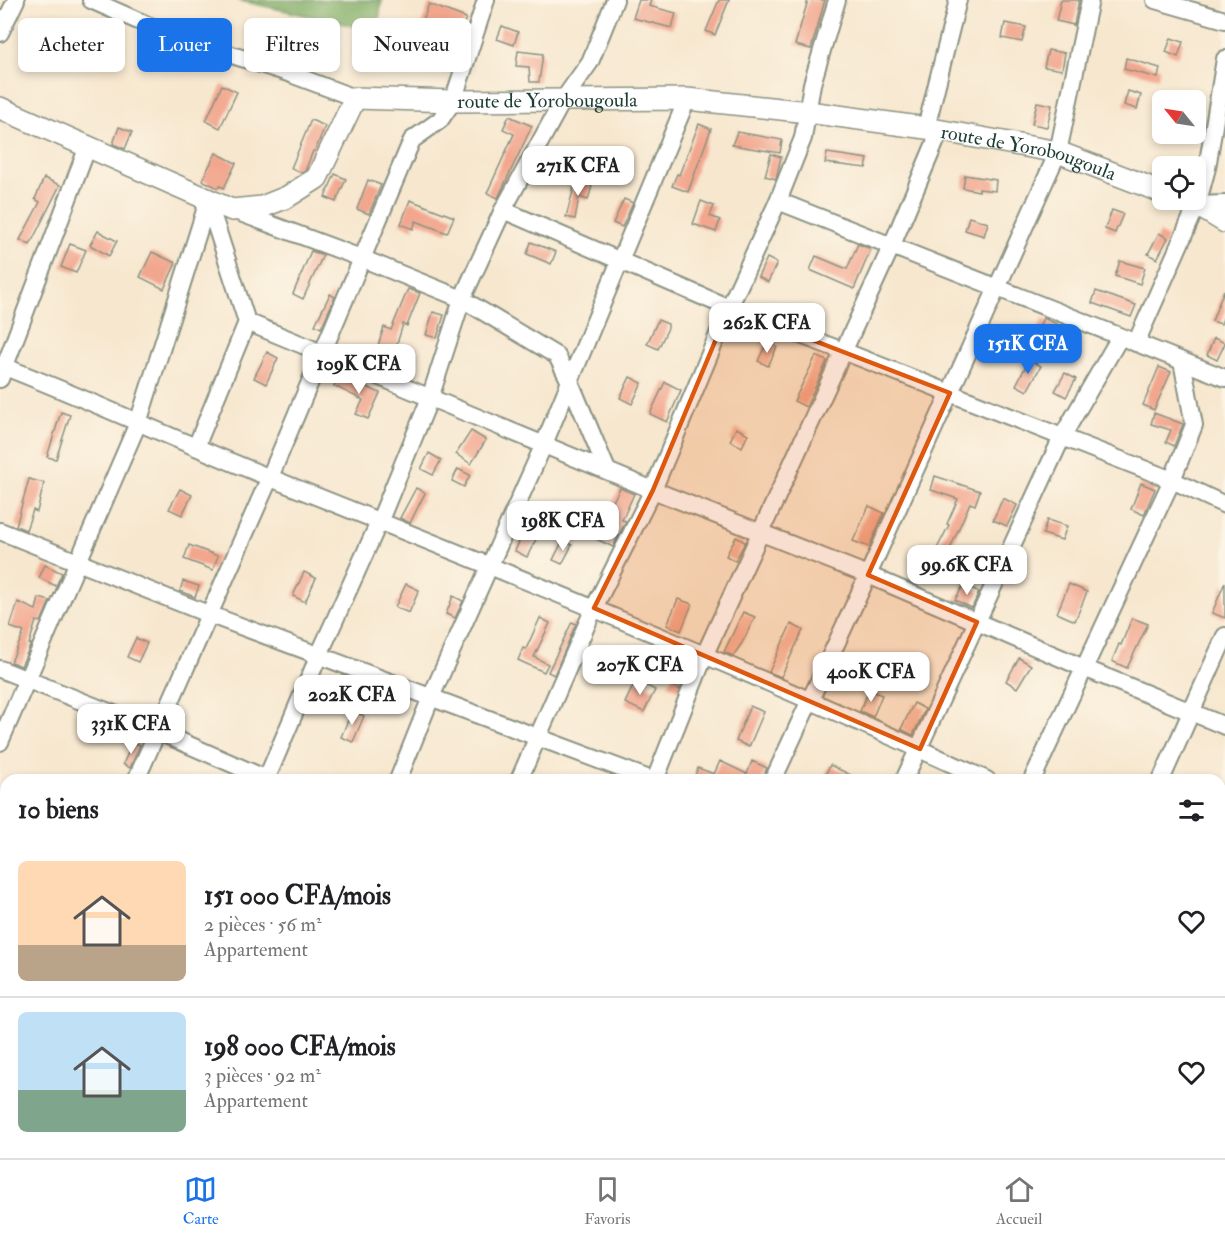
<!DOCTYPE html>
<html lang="fr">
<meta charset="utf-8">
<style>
body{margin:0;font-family:"IM FELL Double Pica",serif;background:#f6f6f6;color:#202124;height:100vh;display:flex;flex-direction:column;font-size:22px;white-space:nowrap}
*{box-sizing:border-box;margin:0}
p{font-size:20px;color:#757577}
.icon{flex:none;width:33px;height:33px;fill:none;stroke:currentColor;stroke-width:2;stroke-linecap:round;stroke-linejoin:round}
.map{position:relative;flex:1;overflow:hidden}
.drawer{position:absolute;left:0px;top:774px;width:1226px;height:384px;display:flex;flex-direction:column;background:#fff;border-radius:18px 18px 0 0;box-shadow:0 3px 9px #0003}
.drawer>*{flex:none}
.banner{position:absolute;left:18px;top:18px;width:600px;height:54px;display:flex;gap:12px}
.needle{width:39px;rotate:300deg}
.controls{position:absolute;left:1152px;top:90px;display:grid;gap:12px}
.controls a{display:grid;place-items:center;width:54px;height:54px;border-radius:9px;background:#fff;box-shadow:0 3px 9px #0003;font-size:30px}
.price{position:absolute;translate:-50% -51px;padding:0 14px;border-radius:12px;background:#fff;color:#222;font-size:20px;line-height:39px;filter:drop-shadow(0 2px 3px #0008)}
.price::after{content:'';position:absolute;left:50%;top:36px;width:18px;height:14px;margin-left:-9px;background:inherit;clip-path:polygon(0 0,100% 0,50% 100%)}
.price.on{background:#1a73e8;color:#fff}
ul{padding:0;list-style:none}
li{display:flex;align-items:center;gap:18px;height:150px;padding:0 18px}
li+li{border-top:2px solid #e0e0e0}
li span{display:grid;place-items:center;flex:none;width:168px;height:120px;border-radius:9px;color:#555}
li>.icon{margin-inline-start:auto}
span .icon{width:72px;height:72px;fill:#fffc;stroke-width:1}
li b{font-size:26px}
h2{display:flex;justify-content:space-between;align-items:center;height:72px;padding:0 18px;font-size:26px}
.chip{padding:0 21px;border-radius:9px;background:#fff;box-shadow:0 3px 9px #0003;font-size:21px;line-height:54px}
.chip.on{background:#1a73e8;color:#fff}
.dock{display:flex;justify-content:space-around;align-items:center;height:84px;border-top:2px solid #e0e0e0;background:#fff;font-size:16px;color:#757577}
.dock a{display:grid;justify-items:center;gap:3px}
.dock .on{color:#1a73e8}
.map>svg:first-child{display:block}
</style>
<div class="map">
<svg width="1225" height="1158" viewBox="0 0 1225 1158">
<rect width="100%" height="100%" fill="#fcf5e5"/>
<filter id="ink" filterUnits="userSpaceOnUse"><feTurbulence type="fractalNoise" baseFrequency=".0167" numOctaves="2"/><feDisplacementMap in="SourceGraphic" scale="12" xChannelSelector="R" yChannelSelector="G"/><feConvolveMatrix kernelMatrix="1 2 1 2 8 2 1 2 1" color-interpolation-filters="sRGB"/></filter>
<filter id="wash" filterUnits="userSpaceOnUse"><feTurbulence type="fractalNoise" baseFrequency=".008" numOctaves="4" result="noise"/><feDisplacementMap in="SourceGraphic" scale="24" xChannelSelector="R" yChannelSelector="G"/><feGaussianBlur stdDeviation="1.35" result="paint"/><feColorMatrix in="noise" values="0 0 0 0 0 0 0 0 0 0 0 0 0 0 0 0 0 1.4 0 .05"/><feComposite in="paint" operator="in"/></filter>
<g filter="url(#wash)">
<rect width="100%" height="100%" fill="#f7e7cf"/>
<polygon fill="#7eac64" stroke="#4e744c" stroke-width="1.5" points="237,0 382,0 377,31"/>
<g id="blocks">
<g fill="#f2a68d">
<polygon points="639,0 651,0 649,6 676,13 672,28 633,18"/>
<polygon points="719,0 729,0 715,35 706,31"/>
<polygon points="808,0 825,0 811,49 795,45"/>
<polygon points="1061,0 1079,0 1074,25 1056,21"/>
<polygon points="429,4 466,18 460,33 438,23 428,48 449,53 446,66 406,57 409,44 414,45"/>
<polygon points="1005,23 1026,27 1022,42 1002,38"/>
<polygon points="502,26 518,32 514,45 497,39"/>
<polygon points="1171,38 1183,42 1178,57 1166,52"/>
<polygon points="1048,50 1065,53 1062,70 1044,67"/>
<polygon points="518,51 543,54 539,82 530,82 529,67 516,66"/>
<polygon points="1126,58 1160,68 1158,78 1124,69"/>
<polygon points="222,85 237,92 220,128 206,121"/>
<polygon points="1128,91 1141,95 1137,109 1124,105"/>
<polygon points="1037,102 1052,105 1047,127 1032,124"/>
<polygon points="509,116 532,126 498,198 487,193 514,134 503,129"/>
<polygon points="311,120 325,126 315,151 313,151 305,171 302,173 291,168"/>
<polygon points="699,124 711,129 688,192 672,186 677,174 679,175"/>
<polygon points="119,127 132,132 125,149 113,144"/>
<polygon points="737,132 782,140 780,153 732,145"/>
<polygon points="216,153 236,163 224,188 220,186 218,188 202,180"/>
<polygon points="827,153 868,159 866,168 825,163"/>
<polygon points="771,154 781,157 776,179 765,176"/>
<polygon points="335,174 346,179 336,202 325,197"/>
<polygon points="965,175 996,180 995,191 979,189 979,191 963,188"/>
<polygon points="44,178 60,185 30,245 20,240 40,202 35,199"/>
<polygon points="368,180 381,185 369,214 357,209"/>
<polygon points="576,180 592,186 588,200 579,197 575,219 566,217"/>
<polygon points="624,199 633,203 622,227 613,223"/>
<polygon points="410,200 454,217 447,233 416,221 413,229 401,224"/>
<polygon points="701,201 714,206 710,216 720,220 716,232 693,224"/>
<polygon points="1112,210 1123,214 1115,233 1105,229"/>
<polygon points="969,217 988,223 984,236 965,230"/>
<polygon points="98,231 117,241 109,256 90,245"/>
<polygon points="1159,233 1168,238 1157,259 1148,254"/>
<polygon points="531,242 556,252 551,264 527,254"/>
<polygon points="70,244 86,250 76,273 61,267"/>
<polygon points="858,244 871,249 854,289 810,270 816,256 847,269"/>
<polygon points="311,251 323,255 303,299 293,294"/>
<polygon points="152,252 176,263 164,289 140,277"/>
<polygon points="767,258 777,263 768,282 758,277"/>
<polygon points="1120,261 1145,268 1140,284 1115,276"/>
<polygon points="408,289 420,293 407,326 403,324 393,357 376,352 384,327 391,330"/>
<polygon points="1224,290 1225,313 1221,324 1212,321"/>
<polygon points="1096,291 1136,305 1131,317 1092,303"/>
<polygon points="330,294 335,297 321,328 315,325"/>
<polygon points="433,312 444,315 437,338 426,335"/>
<polygon points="1043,318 1057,324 1047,347 1033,341"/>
<polygon points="658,320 668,324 668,328 658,349 647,344"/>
<polygon points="1214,338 1225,343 1217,360 1207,355"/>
<polygon points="767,342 777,347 768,366 758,361"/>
<polygon points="267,352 278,358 266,384 254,378"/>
<polygon points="816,356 827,361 806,407 794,401"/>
<polygon points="1029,360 1041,366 1027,391 1016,385"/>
<polygon points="1159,367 1171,372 1154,410 1143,405"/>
<polygon points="1065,373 1076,379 1066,397 1055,391"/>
<polygon points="339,374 380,393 368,419 356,414 363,400 334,386"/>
<polygon points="630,377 642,383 632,404 620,398"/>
<polygon points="665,382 681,390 667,422 650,414"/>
<polygon points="61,412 70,415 56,459 47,457"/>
<polygon points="1154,413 1183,424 1174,446 1166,442 1171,430 1151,424"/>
<polygon points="736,428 748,434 742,447 730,441"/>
<polygon points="471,431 486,440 471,464 456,454"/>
<polygon points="429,453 441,460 433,475 421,469"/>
<polygon points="458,469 470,475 464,487 452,481"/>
<polygon points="935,476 980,491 975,505 970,503 943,565 931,560 949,525 947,524 958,499 931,490"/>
<polygon points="29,479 44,483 37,512 33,510 26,530 16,526"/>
<polygon points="1141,483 1155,489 1144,515 1131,509"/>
<polygon points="416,488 425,493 410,523 400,518"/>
<polygon points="620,488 634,494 622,520 626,521 613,547 571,527 580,508 604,519"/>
<polygon points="180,489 192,495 182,515 169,509"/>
<polygon points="1003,498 1017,505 1007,526 993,520"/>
<polygon points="869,506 884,513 869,547 853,541"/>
<polygon points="1047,520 1067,526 1062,540 1043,534"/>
<polygon points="523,533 536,539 527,557 515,551"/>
<polygon points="736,537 745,542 735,561 726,556"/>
<polygon points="563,540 572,545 562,564 553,560"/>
<polygon points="189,545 218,556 213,570 184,559"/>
<polygon points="45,565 62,573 56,586 39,578"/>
<polygon points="304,572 316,578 305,602 293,596"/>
<polygon points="183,581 199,586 195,597 180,591"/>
<polygon points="1225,582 1225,618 1212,613"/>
<polygon points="406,584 419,590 409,613 395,607"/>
<polygon points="964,584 979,592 972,608 955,600"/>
<polygon points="1069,584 1087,592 1075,621 1057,613"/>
<polygon points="453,596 463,601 455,618 446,614"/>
<polygon points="39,598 50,601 41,622 36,621 29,644 31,644 21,666 11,662 24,632 10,627 18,602 36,610"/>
<polygon points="678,599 692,604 681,631 667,625"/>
<polygon points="743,612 755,617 742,643 733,656 724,652"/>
<polygon points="540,618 550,623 534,657 548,664 544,672 518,660 523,648 526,649"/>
<polygon points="1132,618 1148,624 1127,668 1112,661 1119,644 1121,645"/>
<polygon points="572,622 576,624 554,675 548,672"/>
<polygon points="791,624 803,630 781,677 769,672"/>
<polygon points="136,638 147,643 138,662 127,657"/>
<polygon points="1019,658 1031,665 1017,688 1006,681"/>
<polygon points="678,665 687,670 680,690 668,684"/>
<polygon points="333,677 345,682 339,696 326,691"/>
<polygon points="636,680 655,690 644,712 625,703"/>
<polygon points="869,690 882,695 873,717 860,711"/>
<polygon points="914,703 925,709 913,735 901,729"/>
<polygon points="750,706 764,712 749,747 736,741"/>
<polygon points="352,711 364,716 353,742 341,737"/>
<polygon points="133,742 140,745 130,768 123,764"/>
<polygon points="720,761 747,774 752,761 767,768 762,780 693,780 698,768 714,774"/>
<polygon points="830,765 861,780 823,780"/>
</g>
</g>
</g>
<g filter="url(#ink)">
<use href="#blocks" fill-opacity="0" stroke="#8b9282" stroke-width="1.5"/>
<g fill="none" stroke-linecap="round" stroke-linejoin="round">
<g stroke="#8b9282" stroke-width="20">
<g id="minor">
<polyline points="91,0 170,35 288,73 355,98"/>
<polyline points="1155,0 1225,20"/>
<polyline points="0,33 16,0"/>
<polyline points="926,128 958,0"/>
<polyline points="778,201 1225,378"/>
<polyline points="1197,205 1225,204"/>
<polyline points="503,210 729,308 843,351 1062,437 1172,480 1225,505"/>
<polyline points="235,211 361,258 462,299 557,356 570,382 607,470"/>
<polyline points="247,322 653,490 868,575 1084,668 1225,726"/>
<polyline points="1136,343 1197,205 1207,168 1225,59"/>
<path d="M0,365C90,400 178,441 268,477C510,573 751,671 987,780"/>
<polyline points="0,379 88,146"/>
<polyline points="196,447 247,322 208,201"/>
<polyline points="0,531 208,614 652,780"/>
<polyline points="0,669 157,731 269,780"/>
<polyline points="0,742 138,423 208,201"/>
<polyline points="136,780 270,477 412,140 440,120 453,101 486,0"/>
<polyline points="266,780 319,655 380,520 430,398 462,299 503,210 563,100 590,62 615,0"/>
<polyline points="398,780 431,697 544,444 687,99"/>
<polyline points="519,780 594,608 653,490 729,308 778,201 803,138 812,84 837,0"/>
<polyline points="655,780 705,654 892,245 940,131"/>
<polyline points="773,780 868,575 1058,152 1090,0"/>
<polyline points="904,780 1062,437 1120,337"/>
<polyline points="1032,780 1172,480 1194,425 1182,361"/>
<polyline points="1161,780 1225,636"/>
<polyline points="0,816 6,819"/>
<polyline points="1220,947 1225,936"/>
<polyline points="1220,1008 1225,1010"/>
<polyline points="0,1099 6,1087"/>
<polyline points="0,1117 6,1120"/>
<polyline points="1220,1143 1225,1145"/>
<polyline points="74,1152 87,1158"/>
<polyline points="427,1152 442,1158"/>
<polyline points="791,1152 806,1158"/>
<polyline points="1012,1152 1017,1158"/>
<polyline points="101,1158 104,1152"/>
<polyline points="232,1158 234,1152"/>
<polyline points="357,1158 360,1152"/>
<polyline points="480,1158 482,1152"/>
<polyline points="608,1158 611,1152"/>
<polyline points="736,1158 739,1152"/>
<polyline points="872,1158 874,1152"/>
<polyline points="996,1158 999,1152"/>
<polyline points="1124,1158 1126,1152"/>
</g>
</g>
<g stroke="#8b9282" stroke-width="24">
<g id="major">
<path id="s1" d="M0,108L232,210L262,207L287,197L317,178L355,98L453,101L687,99L808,112L926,128L1058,152L1162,192"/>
<polyline points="1182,200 1197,205 1225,222"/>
</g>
</g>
<use href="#minor" stroke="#fff" stroke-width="16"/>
<use href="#major" stroke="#fff" stroke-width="21"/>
</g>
</g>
<path fill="#de580e" fill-opacity="0.2" stroke="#de580e" stroke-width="4.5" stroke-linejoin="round" d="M729,308L950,393L868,575L977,622L920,749L594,608L653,490Z"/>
<g text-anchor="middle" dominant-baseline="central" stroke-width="6" stroke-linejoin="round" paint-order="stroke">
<g font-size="20" fill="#1f3d34" stroke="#fcf5e5">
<text stroke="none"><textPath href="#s1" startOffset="627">route de Yorobougoula</textPath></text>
<text stroke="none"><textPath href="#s1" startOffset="1113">route de Yorobougoula</textPath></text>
</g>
</g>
</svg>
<div class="controls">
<a><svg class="needle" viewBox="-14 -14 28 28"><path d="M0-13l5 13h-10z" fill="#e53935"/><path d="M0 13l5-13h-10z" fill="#757577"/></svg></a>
<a><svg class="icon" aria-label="locate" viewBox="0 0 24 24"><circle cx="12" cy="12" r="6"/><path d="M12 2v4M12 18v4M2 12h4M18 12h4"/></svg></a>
</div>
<b class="price" style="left:578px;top:197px">271K CFA</b>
<b class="price" style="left:767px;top:354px">262K CFA</b>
<b class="price on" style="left:1028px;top:375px">151K CFA</b>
<b class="price" style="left:359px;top:395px">109K CFA</b>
<b class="price" style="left:563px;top:552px">198K CFA</b>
<b class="price" style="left:967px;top:596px">99.6K CFA</b>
<b class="price" style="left:640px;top:696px">207K CFA</b>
<b class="price" style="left:871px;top:703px">400K CFA</b>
<b class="price" style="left:352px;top:726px">202K CFA</b>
<b class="price" style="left:131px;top:755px">331K CFA</b>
<div class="banner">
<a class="chip">Acheter</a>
<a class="chip on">Louer</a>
<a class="chip">Filtres</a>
<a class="chip">Nouveau</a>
</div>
<section class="drawer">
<h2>10 biens<svg class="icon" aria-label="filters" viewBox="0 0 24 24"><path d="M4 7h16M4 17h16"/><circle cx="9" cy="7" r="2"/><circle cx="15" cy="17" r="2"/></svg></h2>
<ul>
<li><span style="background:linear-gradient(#ffd9b3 70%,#b9a48a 0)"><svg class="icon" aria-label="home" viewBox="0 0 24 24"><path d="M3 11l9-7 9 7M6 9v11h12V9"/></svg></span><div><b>151 000 CFA/mois</b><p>2 pièces · 56 m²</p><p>Appartement</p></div><svg class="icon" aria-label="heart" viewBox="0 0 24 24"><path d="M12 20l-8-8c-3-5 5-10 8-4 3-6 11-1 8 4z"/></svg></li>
<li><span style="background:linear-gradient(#bfe0f5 65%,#7fa58c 0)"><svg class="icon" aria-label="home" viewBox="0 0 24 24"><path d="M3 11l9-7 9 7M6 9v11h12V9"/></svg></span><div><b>198 000 CFA/mois</b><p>3 pièces · 92 m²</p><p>Appartement</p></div><svg class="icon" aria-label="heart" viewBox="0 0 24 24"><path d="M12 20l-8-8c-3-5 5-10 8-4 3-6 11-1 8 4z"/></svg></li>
</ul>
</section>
</div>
<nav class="dock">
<a class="on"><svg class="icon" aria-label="map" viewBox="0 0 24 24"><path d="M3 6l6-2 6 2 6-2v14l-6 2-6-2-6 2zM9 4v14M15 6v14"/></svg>Carte</a>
<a><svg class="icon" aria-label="saved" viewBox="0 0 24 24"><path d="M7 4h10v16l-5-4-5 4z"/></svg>Favoris</a>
<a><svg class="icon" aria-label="home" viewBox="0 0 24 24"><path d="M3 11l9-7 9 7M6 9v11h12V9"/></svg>Accueil</a>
</nav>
